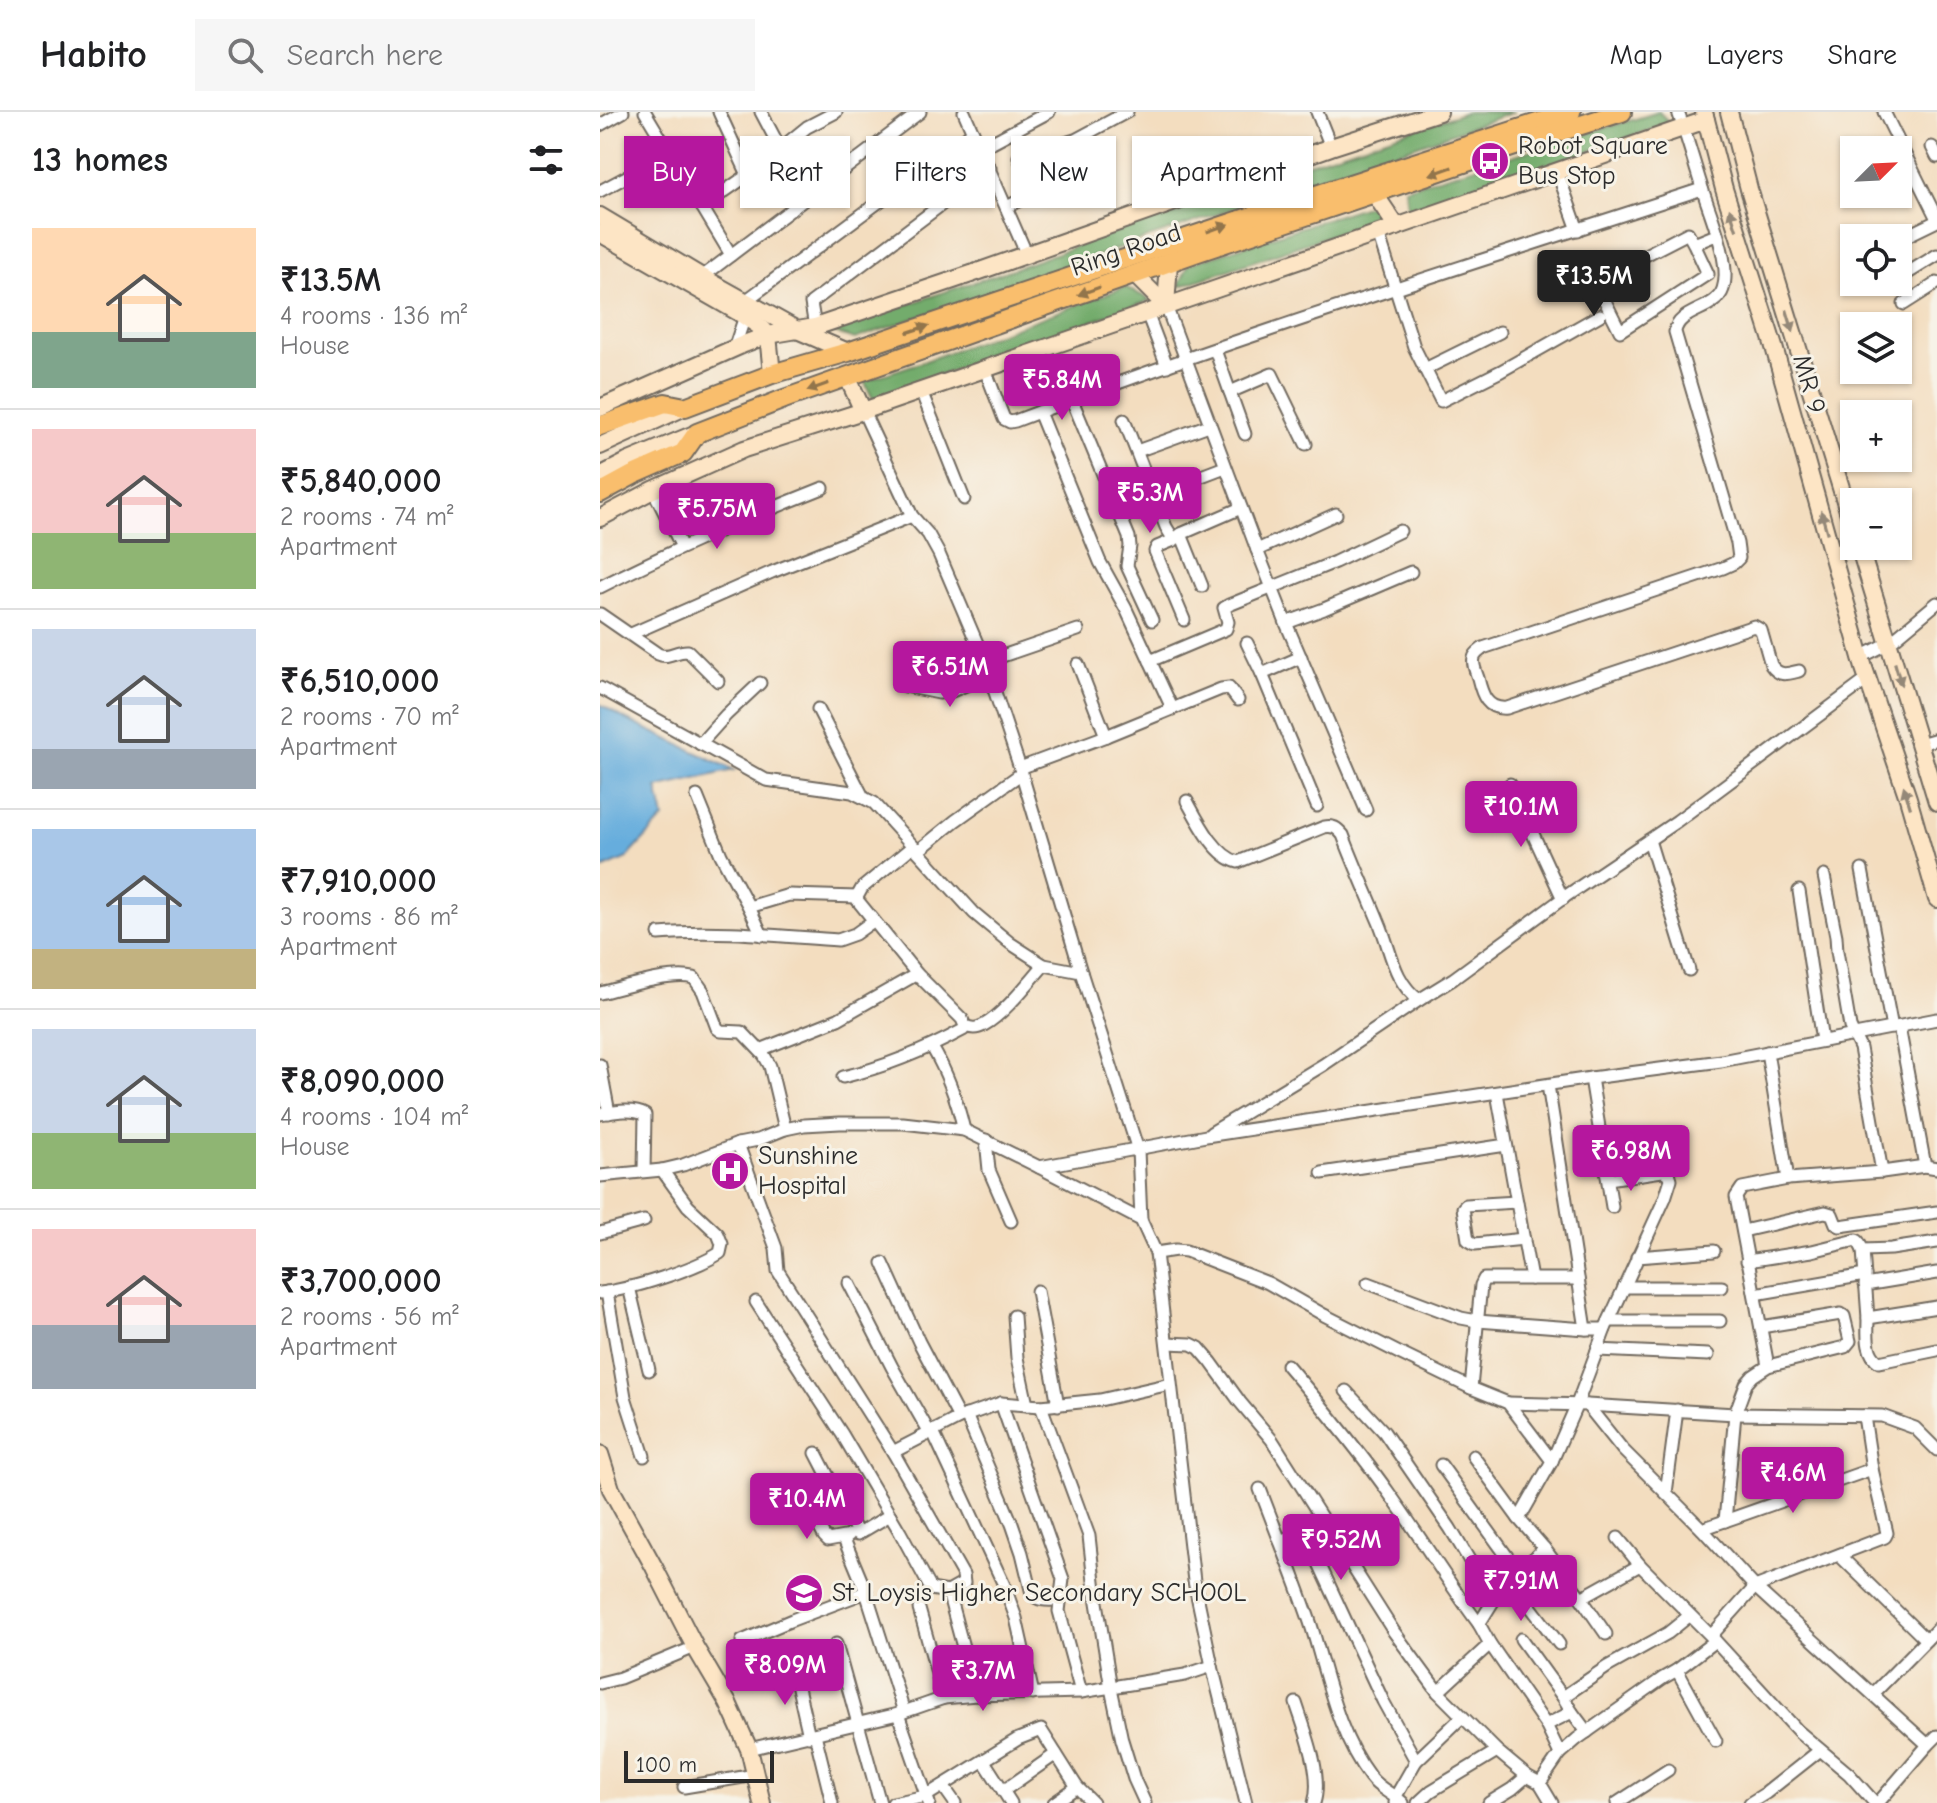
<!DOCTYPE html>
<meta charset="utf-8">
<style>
body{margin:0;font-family:"Comic Neue",sans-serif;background:#f6f6f6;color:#202124;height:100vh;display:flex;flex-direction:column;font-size:30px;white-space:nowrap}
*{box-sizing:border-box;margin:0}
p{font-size:26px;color:#757577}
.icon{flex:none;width:44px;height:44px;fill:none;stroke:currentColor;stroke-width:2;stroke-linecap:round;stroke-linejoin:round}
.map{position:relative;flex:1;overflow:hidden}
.drawer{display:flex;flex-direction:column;background:#fff;width:600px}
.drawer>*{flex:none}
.hud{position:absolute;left:24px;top:24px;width:760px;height:72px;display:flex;gap:16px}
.needle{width:52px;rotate:66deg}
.controls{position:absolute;left:1240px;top:24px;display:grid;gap:16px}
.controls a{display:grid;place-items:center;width:72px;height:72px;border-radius:0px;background:#fff;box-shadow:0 2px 6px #0004;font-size:40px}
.scale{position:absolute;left:24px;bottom:20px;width:150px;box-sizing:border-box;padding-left:8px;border:4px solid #2b2b2b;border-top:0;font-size:22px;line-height:28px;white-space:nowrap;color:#2b2b2b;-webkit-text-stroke:6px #f7f3e8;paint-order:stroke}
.price{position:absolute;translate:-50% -68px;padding:0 18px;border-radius:8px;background:#b5179e;color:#fff;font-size:26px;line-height:52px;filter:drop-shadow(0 2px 4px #0008)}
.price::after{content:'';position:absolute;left:50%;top:48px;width:24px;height:18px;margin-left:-12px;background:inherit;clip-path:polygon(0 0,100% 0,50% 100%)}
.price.on{background:#222;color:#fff}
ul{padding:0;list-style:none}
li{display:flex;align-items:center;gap:24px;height:200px;padding:0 32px}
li+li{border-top:2px solid #e0e0e0}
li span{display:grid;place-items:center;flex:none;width:224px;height:160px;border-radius:0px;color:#555}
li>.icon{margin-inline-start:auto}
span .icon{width:96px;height:96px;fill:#fffc;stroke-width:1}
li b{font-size:34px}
h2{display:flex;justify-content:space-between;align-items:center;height:96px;padding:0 32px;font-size:34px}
.tag{padding:0 28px;border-radius:0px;background:#fff;box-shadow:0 2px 6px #0004;font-size:28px;line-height:72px}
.tag.on{background:#b5179e;color:#fff}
header{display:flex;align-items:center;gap:48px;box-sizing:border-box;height:112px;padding:0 40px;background:#fff;border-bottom:2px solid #e0e0e0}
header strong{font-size:38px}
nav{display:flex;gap:44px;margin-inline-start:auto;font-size:28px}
.search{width:560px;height:72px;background:#f6f6f6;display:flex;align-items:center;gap:20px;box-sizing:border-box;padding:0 28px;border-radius:0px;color:#757577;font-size:30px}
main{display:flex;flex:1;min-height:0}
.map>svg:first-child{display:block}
</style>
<header>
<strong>Habito</strong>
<div class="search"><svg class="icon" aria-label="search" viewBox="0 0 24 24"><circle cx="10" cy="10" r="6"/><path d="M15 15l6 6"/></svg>Search here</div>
<nav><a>Map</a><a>Layers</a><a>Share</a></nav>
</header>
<main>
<section class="drawer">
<h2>13 homes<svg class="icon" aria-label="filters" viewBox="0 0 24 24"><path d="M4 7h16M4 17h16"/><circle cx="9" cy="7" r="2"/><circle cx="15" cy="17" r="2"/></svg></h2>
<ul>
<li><span style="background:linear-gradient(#ffd9b3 65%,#7fa58c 0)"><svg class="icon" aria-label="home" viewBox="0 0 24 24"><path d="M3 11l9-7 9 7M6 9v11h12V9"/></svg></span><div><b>₹13.5M</b><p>4 rooms · 136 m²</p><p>House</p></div></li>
<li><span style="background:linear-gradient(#f6c9c9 65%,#8fb573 0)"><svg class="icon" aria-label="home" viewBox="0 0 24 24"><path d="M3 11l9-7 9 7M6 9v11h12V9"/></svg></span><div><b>₹5,840,000</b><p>2 rooms · 74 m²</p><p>Apartment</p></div></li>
<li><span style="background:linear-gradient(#c9d6e8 75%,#9aa5b1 0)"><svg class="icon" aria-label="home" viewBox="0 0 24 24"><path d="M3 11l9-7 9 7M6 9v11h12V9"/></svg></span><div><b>₹6,510,000</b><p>2 rooms · 70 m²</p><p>Apartment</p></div></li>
<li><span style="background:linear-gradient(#a9c7e8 75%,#c2b280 0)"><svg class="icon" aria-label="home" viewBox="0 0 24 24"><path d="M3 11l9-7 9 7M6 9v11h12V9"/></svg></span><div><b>₹7,910,000</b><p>3 rooms · 86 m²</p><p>Apartment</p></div></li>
<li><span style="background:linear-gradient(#c9d6e8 65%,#8fb573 0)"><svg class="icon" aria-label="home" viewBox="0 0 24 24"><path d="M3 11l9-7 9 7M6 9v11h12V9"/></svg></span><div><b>₹8,090,000</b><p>4 rooms · 104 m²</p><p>House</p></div></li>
<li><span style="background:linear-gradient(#f6c9c9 60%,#9aa5b1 0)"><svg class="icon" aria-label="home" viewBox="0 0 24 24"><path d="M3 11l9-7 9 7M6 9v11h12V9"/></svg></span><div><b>₹3,700,000</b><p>2 rooms · 56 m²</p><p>Apartment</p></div></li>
</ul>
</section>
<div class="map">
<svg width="1337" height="1691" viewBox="0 0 1337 1691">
<rect width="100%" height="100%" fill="#f7f3e8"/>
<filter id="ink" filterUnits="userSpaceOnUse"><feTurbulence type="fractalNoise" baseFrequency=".0125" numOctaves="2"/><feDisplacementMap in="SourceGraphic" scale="16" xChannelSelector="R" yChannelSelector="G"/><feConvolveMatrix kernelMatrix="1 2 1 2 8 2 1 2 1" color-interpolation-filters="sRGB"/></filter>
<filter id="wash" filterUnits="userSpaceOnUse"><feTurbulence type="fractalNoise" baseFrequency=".006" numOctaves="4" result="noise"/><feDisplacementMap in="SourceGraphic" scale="32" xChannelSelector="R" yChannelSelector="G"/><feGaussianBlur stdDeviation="1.8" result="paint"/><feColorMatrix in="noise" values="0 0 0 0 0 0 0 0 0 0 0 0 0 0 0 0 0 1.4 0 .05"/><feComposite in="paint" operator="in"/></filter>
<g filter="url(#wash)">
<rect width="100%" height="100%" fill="#f3ddbf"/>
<g fill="#73ac6c" stroke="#4f6c4c" stroke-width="2">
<polygon points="866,0 914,0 255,227 228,219 410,158 703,53"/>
<polygon points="1059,0 1070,11 808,102 805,76"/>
<polygon points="772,92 778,107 578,175 589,152"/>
<polygon points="525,175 551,188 273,287 264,269 328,248"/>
</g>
<polygon fill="#66addd" stroke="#486c84" stroke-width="2" points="0,592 27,608 134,658 57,676 64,706 27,746 0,758"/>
</g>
<g filter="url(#ink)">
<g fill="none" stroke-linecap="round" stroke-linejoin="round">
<g stroke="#71695f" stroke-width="15">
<g id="street">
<polyline points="45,0 131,143"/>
<polyline points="119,0 148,63"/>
<polyline points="161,0 180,36"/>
<polyline points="364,0 427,143"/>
<polyline points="717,0 731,35"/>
<path d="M1078,0C1087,25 1094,51 1102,76C1110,102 1132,152 1123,177C1116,199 1078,197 1075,220L1137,431L1139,446L1134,451L1123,456L883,536C880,539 875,541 874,546C872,552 876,560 878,566C882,583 887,598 907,596L1154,514L1161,518L1171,553C1179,565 1187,562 1199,559"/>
<polyline points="1284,0 1337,107"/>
<polyline points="0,13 23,0"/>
<polyline points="1332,35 1337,45"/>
<polyline points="381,36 449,0"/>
<polyline points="957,59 978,118"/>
<polyline points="0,79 69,42"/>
<polyline points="102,95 148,63 207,15 236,0"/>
<polyline points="407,95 433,81 419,45 475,28 527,0"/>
<polyline points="778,121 814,235 841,289 901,259 1000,203"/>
<polyline points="1298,128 1337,109"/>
<polyline points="1094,132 1108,162 1020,219 995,169 1088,121 1094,132 1116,123"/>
<polyline points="102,165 320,0"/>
<polyline points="1298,167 1337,143"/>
<polyline points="144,190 373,20"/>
<polyline points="1304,192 1337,171"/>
<polyline points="566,194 657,438 686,511 766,698"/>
<polyline points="547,201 567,254"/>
<polyline points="215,215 211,191 390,56"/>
<polyline points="134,237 145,204"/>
<polyline points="615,238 645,322"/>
<path d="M385,257L404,307L410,310L415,309C641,223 872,152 1102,77"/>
<polyline points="825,257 900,220"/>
<polyline points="321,279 364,387"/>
<polyline points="630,280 672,262 706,332"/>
<polyline points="472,288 529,425 530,434 527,454 552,508"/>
<polyline points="263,299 312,404 328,422 339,442 385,550 420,656 481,860"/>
<polyline points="439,300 500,450 526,497 572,596"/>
<polyline points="524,308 566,415 574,428 581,422 641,396"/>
<polyline points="537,339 609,313"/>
<polyline points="53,378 82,435"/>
<polyline points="554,382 625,355"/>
<polyline points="581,422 602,474"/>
<polyline points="574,428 557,435 555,439 584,508"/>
<polyline points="657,438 736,402"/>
<path d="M0,475C73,438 147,406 223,376"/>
<path d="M0,502L58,542C69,547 76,538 88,539L118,569"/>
<polyline points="686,511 724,497 811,460"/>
<polyline points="31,522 172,460 312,404"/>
<polyline points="647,531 662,562 717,694"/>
<polyline points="1261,545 1289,531 1337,491"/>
<polyline points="550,549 626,517 628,510 624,496 629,493 735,450 800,419"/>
<polyline points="385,550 478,518"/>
<polyline points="478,552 506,624"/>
<polyline points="662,562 701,545"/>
<polyline points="305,574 339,581 352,579 389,563"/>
<polyline points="0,576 166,668 252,680 274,691 374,801 410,831 444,853 481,860 538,1038 541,1108"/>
<polyline points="218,597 263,685"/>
<polyline points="100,632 126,603 160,571"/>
<polyline points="1320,632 1337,627"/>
<polyline points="420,656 506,624 621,577 629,576 638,588"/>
<polyline points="910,672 963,787"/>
<polyline points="97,684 121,743 149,795 162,823"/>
<path d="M587,689C598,709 615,744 638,750L724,715C733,713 737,716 743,723C754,752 767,781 779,810C791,838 793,869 819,888"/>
<polyline points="1049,728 1089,858"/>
<polyline points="318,739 355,709 422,661"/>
<polyline points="1262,758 1292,916"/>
<polyline points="1224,764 1236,824 1237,839 1250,915 1260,936 1282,1060 1325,1054 1337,1056"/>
<polyline points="1199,779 1222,929"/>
<polyline points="149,795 189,783 257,785"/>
<path d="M59,822C118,817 179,824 238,828L255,822L273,809"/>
<path d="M0,881C24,875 71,860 94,866L103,879L117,916L121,919L142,920L164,943L170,954L185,1017"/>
<path d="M365,914C372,917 377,917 384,913C404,902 428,871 444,853"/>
<polyline points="1299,915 1325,1054"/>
<path d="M332,935C348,962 357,988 364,1018"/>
<polyline points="160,938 238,907 317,862"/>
<polyline points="1167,940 1188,1067 1142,1076 1136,1085 1168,1254"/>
<polyline points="0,953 9,1001"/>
<path d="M243,965C285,955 324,939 363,918L365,914L362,907L317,862L258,789L257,785L262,776L313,734"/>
<polyline points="991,966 1012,1095"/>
<polyline points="948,973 986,1217 1005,1217"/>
<polyline points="897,981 931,1167"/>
<path d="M0,1002C13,1000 33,996 45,1003L44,1059"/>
<polyline points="611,1021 723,953 819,888 853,867 966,784 1077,709 1268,567"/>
<polyline points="386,1028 389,1058 411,1109"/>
<polyline points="138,1032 176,1136 178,1159 293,1340 359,1306 401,1291 441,1294 500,1288 570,1272"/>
<polyline points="722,1061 906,1033"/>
<polyline points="0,1064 62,1058 83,1053 138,1032 158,1028 185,1017 204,1013 240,1011 303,1011 364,1018 439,1055"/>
<polyline points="1188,1067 1282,1060"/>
<polyline points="917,1090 866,1093 863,1096 868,1128 875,1132 924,1127"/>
<polyline points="1143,1119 1225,1100 1232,1102 1236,1112 1240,1114 1337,1100"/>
<polyline points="0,1121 44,1109"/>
<polyline points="1263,1138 1268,1206 1337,1195"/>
<polyline points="556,1141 594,1469 612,1554 646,1691"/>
<polyline points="1037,1145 1114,1139"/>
<polyline points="1147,1149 1212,1139 1256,1128 1258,1129 1263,1138 1291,1137 1337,1130"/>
<polyline points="283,1151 319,1230 359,1306"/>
<polyline points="249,1171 292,1255 329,1320"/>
<polyline points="768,1171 861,1206 877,1209 986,1217"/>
<polyline points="1265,1173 1337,1161"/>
<polyline points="29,1175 49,1258"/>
<polyline points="1024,1175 1122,1175"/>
<polyline points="437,1179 458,1293"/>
<polyline points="7,1180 25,1285 44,1344"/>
<path d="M0,1181C32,1177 93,1158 120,1141L122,1132L118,1122L88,1094L62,1058"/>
<polyline points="1155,1182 1265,1163"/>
<polyline points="156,1190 242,1322 300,1420 331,1477 348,1480 376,1583"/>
<polyline points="414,1204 417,1246 427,1293"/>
<path d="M1268,1206C1268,1221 1265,1241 1279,1250L1337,1238"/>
<polyline points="1009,1209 1120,1209"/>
<polyline points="567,1231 591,1232 599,1236 611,1250 640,1290 672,1328 794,1520 838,1580 897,1639 927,1664 940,1671"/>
<polyline points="997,1238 1108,1243"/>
<path d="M687,1253C723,1295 759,1338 791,1384C821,1426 848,1470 879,1512"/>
<polyline points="871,1276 881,1173 884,1167 978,1167"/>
<polyline points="746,1279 784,1320 850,1416 883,1471 893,1482 897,1483"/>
<polyline points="401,1291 463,1467 459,1499 481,1580"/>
<polyline points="908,1291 987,1293 1023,1338 1102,1417 1155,1475 1111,1524"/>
<polyline points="987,1293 1135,1302 1282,1304 1315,1316 1337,1338"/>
<polyline points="441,1294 489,1424 495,1478 511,1576 522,1628 534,1667 545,1691"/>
<path d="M366,1303L412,1412L422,1441L432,1482C439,1490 449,1488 459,1488"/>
<polyline points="1264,1304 1272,1357 1287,1421 1285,1425 1155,1475 1328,1633 1278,1691"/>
<polyline points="332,1318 404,1473 416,1506 433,1582"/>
<polyline points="293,1340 363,1463 364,1471 348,1480"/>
<polyline points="216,1341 258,1422 290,1403"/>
<polyline points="873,1344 919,1407"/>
<polyline points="952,1349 977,1292 1005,1217 1065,1086 1071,1067 1069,1061 1062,1059 1008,1067"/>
<polyline points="841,1353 919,1461"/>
<polyline points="199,1377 224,1424 228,1428 244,1425"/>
<path d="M660,1377C677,1422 695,1466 710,1510C727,1562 736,1620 770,1665C779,1677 792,1681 803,1691"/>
<polyline points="1066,1381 1077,1298"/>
<polyline points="1125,1409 1135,1302 1146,1272 1153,1264 1168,1254 1245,1235 1250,1229 1244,1204 1241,1202 1161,1215"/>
<polyline points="1102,1417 1272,1357"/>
<polyline points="704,1419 783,1589 816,1649"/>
<polyline points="249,1423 244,1427 266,1480"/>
<polyline points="1018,1426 1040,1453"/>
<polyline points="680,1429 725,1410"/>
<polyline points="944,1436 981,1486 1040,1453 1111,1524 1198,1619 1249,1662 1275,1691"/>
<polyline points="1239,1443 1326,1528"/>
<polyline points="911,1469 959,1532"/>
<polyline points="981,1486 1006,1522"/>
<polyline points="319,1497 344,1586"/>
<polyline points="921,1527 963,1585"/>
<polyline points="142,1529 192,1508 266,1480 304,1600"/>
<polyline points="236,1532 280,1691"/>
<polyline points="194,1558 209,1624"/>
<polyline points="1077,1558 1116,1629"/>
<polyline points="0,1571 20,1566 95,1535"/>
<polyline points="838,1580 890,1532"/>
<polyline points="1273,1582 1337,1517"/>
<path d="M696,1591C705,1619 723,1663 714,1691"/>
<polyline points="972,1600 987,1620"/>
<polyline points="298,1602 329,1691"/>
<polyline points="946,1613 972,1600 963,1585 1007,1555 1068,1521 1089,1504"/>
<polyline points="215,1622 232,1691"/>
<polyline points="1328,1633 1337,1624"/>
<polyline points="149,1637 298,1602 344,1586 376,1583 481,1580 585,1563 612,1554"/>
<polyline points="960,1642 977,1627 1063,1566 1077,1558 1115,1529"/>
<polyline points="384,1649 411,1691"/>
<polyline points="343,1674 355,1691"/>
<polyline points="84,1675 155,1663"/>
<polyline points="403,1679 456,1642"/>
<polyline points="293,1691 326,1684 418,1627 441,1618 477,1675 493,1691"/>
<polyline points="454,1691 477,1675"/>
<polyline points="795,1691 796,1684 816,1649 862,1605"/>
<polyline points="818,1691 831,1679 897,1639"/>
<polyline points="889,1691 912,1677 927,1664"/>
<polyline points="952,1691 940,1671 960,1642 946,1613 890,1532 879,1512 897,1483 944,1436 919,1407 952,1349 908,1291 871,1276 799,1241 724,1203 668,1171 586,1139 576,1138 556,1141 541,1108 439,1055 606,1024 991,966 1121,949 1337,907"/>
<polyline points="1017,1691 1068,1658"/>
<polyline points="1150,1691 1166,1681 1219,1639"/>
</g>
</g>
<g stroke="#71695f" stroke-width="20">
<g id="secondary">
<polyline points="1104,0 1124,77 1174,235 1264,556 1308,686 1337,787"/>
<polyline points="1129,0 1149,77 1254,418"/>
<polyline points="774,81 797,115"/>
<polyline points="0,104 102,165 197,218 248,240"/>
<polyline points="0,121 138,200 163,217 168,223 172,262"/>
<polyline points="535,163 566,194"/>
<polyline points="566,194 569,151"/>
<polyline points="247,264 263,299"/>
<polyline points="0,296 144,232 168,223 215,215 377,160 731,35 839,0"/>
<polyline points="0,334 85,295"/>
<polyline points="0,364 27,350 97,321"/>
<polyline points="0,406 53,378 144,337 263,299 1106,8"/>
<polyline points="1259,434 1337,690"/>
<polyline points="0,1342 11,1377 54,1455 95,1535 128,1591 149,1637 162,1691"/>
</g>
</g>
<g stroke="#71695f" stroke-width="22">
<g id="primary">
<polyline points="0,314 65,291 85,295 172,262 248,240 670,98 971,0"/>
<polyline points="0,381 33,363 83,341 97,321 184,287 598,140 912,35 1022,0"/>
</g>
</g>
<use href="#street" stroke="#fff" stroke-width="11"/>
<use href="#secondary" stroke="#fde5c5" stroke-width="16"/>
<use href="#primary" stroke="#f9be6d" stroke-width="18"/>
</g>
<defs><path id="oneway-solid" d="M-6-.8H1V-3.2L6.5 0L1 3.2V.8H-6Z" transform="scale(2)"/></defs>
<g fill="#92744c">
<use href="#oneway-solid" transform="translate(841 59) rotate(161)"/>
<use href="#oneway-solid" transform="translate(618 116) rotate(-19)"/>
<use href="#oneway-solid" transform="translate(489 179) rotate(160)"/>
<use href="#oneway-solid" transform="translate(318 217) rotate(-18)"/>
<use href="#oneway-solid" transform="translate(218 275) rotate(160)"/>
</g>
<g fill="#948878">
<use href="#oneway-solid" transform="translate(1133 107) rotate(-108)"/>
<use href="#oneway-solid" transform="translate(1190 209) rotate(73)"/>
<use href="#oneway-solid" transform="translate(1224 410) rotate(-106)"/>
<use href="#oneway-solid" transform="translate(1298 562) rotate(74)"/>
<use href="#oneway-solid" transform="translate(1307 685) rotate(-107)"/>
</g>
</g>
<defs>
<g id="bus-disc" transform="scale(2)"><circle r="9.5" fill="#b5179e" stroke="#f7f3e8"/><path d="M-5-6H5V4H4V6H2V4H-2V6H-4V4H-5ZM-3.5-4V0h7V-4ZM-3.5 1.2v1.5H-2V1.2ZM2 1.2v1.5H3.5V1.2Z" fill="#fff"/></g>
<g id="hospital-disc" transform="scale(2)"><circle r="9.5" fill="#b5179e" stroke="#f7f3e8"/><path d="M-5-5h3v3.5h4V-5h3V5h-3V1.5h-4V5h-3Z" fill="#fff"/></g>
<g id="school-disc" transform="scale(2)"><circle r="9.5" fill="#b5179e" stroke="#f7f3e8"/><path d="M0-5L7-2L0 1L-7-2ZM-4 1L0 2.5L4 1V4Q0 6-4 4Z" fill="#fff"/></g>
</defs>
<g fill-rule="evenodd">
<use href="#bus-disc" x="890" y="49"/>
<use href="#hospital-disc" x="130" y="1059"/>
<use href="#school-disc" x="204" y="1481"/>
</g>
<g text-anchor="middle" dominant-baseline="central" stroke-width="6" stroke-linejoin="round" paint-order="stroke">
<g font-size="26" fill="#2b2b2b" stroke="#f7f3e8" text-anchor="start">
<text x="918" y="34">Robot Square<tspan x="918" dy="30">Bus Stop</tspan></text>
<text x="158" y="1044">Sunshine<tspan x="158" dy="30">Hospital</tspan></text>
<text x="232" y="1481">St. Loysis Higher Secondary SCHOOL</text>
</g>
<g font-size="26" fill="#2b2b2b" stroke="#f7f3e8">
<text transform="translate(526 138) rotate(-19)">Ring Road</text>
<text transform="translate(1209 272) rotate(74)">MR 9</text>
</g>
</g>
</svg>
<div class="controls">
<a><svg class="needle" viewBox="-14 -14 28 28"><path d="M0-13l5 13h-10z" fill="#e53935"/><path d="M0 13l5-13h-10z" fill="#757577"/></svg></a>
<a><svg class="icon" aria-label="locate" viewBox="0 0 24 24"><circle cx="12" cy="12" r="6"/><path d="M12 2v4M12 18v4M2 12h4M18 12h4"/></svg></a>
<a><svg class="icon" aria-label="layers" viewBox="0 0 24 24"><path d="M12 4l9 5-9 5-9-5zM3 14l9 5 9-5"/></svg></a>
<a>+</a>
<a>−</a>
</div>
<div class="scale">100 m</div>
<b class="price on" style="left:994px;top:206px">₹13.5M</b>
<b class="price" style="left:462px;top:310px">₹5.84M</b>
<b class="price" style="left:550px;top:423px">₹5.3M</b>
<b class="price" style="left:117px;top:439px">₹5.75M</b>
<b class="price" style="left:350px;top:597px">₹6.51M</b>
<b class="price" style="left:921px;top:737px">₹10.1M</b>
<b class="price" style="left:1031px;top:1081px">₹6.98M</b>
<b class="price" style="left:1193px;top:1403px">₹4.6M</b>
<b class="price" style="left:207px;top:1429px">₹10.4M</b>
<b class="price" style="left:741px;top:1470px">₹9.52M</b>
<b class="price" style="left:921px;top:1511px">₹7.91M</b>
<b class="price" style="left:185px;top:1595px">₹8.09M</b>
<b class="price" style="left:383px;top:1601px">₹3.7M</b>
<div class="hud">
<a class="tag on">Buy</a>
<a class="tag">Rent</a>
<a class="tag">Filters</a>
<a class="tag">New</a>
<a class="tag">Apartment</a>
</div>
</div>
</main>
